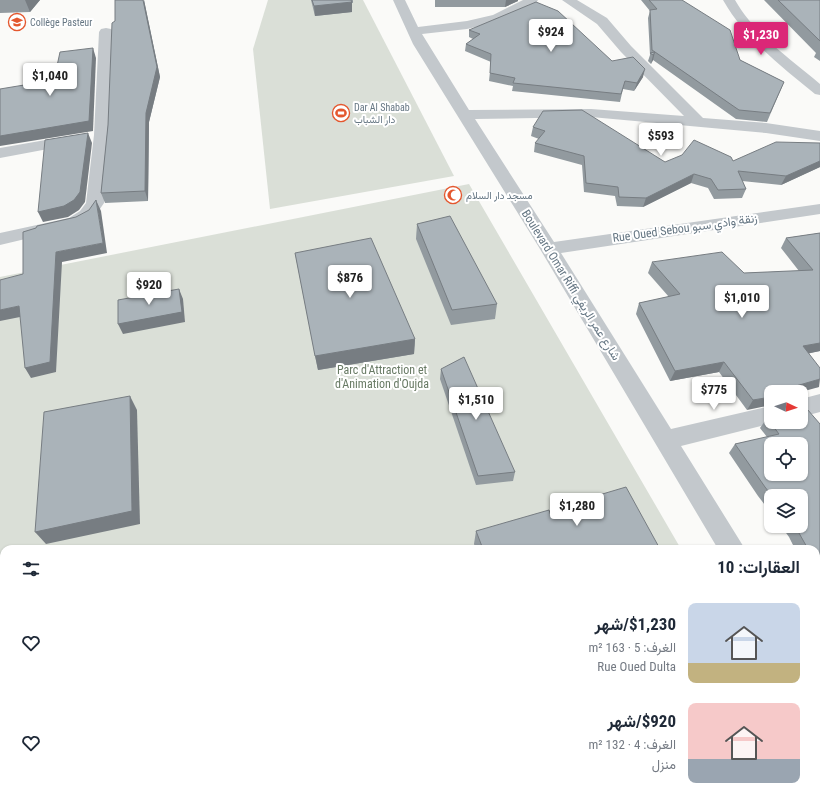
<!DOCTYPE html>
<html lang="ar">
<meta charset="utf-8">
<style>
body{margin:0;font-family:"Roboto Condensed",Vazirmatn,sans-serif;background:#f2f2f3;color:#1f2937;direction:rtl;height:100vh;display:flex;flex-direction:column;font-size:15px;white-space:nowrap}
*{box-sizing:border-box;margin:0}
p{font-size:13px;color:#747a83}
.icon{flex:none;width:22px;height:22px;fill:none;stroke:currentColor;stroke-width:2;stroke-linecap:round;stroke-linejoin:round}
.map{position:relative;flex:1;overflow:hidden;direction:ltr}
.sheet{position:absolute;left:0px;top:545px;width:820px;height:256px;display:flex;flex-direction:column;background:#fff;border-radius:12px 12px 0 0;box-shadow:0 1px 3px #0004;direction:rtl}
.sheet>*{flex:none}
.needle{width:26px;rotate:94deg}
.buttons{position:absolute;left:764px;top:385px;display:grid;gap:8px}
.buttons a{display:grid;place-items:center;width:44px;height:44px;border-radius:8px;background:#fff;box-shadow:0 1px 3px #0004;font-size:20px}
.price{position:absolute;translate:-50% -34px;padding:0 9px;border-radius:4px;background:#fff;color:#222;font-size:13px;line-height:26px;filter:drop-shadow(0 1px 2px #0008)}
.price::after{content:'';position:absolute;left:50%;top:24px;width:12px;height:9px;margin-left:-6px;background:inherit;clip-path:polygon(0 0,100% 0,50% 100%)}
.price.on{background:#db2777;color:#fff}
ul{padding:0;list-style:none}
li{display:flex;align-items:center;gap:12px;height:100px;padding:0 20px}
li span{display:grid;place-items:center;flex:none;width:112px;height:80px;border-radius:8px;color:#555}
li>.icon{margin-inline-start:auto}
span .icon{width:48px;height:48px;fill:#fffc;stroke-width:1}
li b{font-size:17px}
h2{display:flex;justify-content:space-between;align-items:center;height:48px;padding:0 20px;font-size:17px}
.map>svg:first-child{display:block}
</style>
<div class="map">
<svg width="820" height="801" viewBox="0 0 820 801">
<rect width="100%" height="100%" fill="#fafaf8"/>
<g fill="#dadfd7">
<polygon points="268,0 363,0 454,176 270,209 253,49"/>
<polygon points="469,184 681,549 4,549 4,797 816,797 816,782 820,789 820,801 0,801 0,277"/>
</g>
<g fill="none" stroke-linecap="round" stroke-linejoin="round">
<g fill="#c3c8cc" fill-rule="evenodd">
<polygon points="393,0 405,0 418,27 467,21 493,15 523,0 538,0 536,3 501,21 467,29 422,34 469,110 591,109 684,116 621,52 597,24 562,0 577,0 607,18 631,46 703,118 766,123 820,131 820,141 766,133 591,117 475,119 554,242 820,204 820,214 561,253 671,429 771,406 771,422 777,422 681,446 745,549 718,549 540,249 413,44"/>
<path d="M723,0H735C755,35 789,58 820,84V95L815,94C781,66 745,39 723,0Z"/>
<polygon points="106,28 111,29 113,32 110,135 104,203 93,219 80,226 0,245 0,233 69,218 80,211 86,203 94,135 99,32 101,29"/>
<polygon points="74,135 80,137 82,140 80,143 0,158 0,148"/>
<polygon points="820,394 820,412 801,417 801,399"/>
<polygon points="816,669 820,670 820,704 816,702"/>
</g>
</g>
<g fill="#929a9f">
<polygon points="0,0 46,0 40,0 30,12 0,13"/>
<polygon points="144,0 160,77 149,122 148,201 105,203 101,193 108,125 115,21"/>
<polygon points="311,0 353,0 353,3 352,3 352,12 315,16"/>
<polygon points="435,0 518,0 518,1 505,7 435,7"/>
<polygon points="641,0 682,0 740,60 784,82 767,122 736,119 653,60 651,64 648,61 650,55 648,18 650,11"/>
<polygon points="764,0 820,0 820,61 814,57 816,53"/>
<polygon points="469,30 612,61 643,77 634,91 623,89 620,102 512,91 513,86 489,81 491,62 465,51 466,44 473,39 469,37"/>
<polygon points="533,127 665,162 733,161 820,143 820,167 781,185 742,181 746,189 742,198 714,199 708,188 691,183 643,207 617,206 615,196 584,192 582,165 534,152 535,143 539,139 531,136"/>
<polygon points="417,224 497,304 495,319 451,325 416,239"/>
<polygon points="820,233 820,351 809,353 819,387 771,392 747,410 719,372 670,381 636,314 639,303 669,297 648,273 652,262 744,273 799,271 781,248 786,238"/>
<polygon points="295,253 415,339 414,354 318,370"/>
<polygon points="441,369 515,472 513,481 476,485 440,379"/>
<polygon points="767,418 820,424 820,594 816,589 816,549 795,549 789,537 781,526 801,526 801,496 771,496 771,513 758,496 729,453 735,444 767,437 760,428"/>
<polygon points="551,516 660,549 476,549 474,544 476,531"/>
<polygon points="568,797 681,797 682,801 570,801"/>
</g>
<g fill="#777d82">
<polygon points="25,0 40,0 30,12"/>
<polygon points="144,0 160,77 149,122 148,201 145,191"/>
<polygon points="506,0 518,0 518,1 505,7"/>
<polygon points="352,2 352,12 315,16 314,6"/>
<polygon points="93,48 96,58 93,131 0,146 0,136"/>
<polygon points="655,52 653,60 651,64 653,55"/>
<polygon points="645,69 643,77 634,91 637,83"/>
<polygon points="88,133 92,143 85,202 79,210 68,217 43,222 38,212"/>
<polygon points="820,161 820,167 781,185 786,176"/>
<polygon points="694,174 691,183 643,207 646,198"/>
<polygon points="96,200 101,211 107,253 62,262 56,372 31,378 25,368 56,252 103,243"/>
<polygon points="179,289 183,299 185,322 123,334 118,324"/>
<polygon points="19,306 25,316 0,321 0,310"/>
<polygon points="415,339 414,354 318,370 315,356"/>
<polygon points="820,343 820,351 797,356 803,346"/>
<polygon points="724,362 719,372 670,381 675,371"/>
<polygon points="820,379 819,387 801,392 786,392 789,388"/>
<polygon points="130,396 137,410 140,524 46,544 35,532"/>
<polygon points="771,397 771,405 747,410 753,400"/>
</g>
<g fill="#aab3b9" stroke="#777d82" fill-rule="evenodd">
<polygon points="115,0 143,0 157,67 146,113 145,191 101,193 108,125 112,23 115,21"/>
<polygon points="312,0 351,0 352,2 314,6"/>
<polygon points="649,0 682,0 730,30 740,60 784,82 770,113 739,110 655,52 653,55 650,53 655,52 652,50 650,10 657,9"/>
<polygon points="778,0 820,0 820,41"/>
<polygon points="536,2 558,11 612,61 633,57 645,69 637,83 625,81 621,94 513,83 515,78 490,73 491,54 466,44 480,34 469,30"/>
<polygon points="93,48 89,121 0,136 0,89 54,80 60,52"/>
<polygon points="582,110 665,162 682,155 694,140 731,157 733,161 776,142 820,143 820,161 786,176 738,171 746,189 718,190 711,179 694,174 646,198 619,197 618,187 586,183 584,156 535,143 545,131 533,127 543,111"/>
<polygon points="88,133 80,192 74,200 64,206 38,212 45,140"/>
<polygon points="96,200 103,243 56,252 50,362 25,368 19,306 0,310 0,280 23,274 23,232 36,228 37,226 76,217 89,210"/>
<polygon points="450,216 497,304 452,310 417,224"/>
<polygon points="820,233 820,343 803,346 820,368 820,379 789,388 792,392 771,392 771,397 753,400 724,362 675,371 639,303 680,294 652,262 722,252 744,273 813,270 786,238"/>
<polygon points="371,238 415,339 315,356 295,253"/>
<polygon points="179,289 182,312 118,324 118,300"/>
<polygon points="464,357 515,472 478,476 441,369"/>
<polygon points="130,396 132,511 35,532 44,412"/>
<path d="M801,402L820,424V572L816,564V549H808L795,526H801V496H772L765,487L735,444L779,434L767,418L771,417V422H801ZM771,444H801V474H771Z"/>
<polygon points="626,487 660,549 483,549 476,531 549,510 551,516 589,498"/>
<polygon points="578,797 681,797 682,801 580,801"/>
</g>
<defs>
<g id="school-ring" transform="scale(0.9)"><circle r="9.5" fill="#fff" stroke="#e4572e" stroke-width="1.5"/><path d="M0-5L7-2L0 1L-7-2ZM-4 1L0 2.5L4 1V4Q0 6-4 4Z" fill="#e4572e"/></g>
<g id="stadium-ring" transform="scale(0.9)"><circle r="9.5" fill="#fff" stroke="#e4572e" stroke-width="1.5"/><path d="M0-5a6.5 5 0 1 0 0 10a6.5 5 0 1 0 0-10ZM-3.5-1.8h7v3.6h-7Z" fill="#e4572e"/></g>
<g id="mosque-ring" transform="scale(0.9)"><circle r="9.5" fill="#fff" stroke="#e4572e" stroke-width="1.5"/><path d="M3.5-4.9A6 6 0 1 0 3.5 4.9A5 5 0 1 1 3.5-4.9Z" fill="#e4572e"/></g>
</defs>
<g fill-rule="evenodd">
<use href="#school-ring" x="17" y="22"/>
<use href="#stadium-ring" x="341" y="113"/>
<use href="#mosque-ring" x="453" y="195"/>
</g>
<g text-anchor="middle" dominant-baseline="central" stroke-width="4" stroke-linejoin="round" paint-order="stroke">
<g font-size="10" fill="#657683" stroke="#fff" text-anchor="start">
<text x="30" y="22">Collège Pasteur</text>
<text x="354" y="107">Dar Al Shabab<tspan x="354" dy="12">دار الشباب</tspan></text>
<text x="466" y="195">مسجد دار السلام</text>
</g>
<g font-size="12" fill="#657683" stroke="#fff">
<text transform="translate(685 228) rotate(-8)">Rue Oued Sebou زنقة وادي سبو</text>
<text transform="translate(571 285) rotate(58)">Boulevard Omar Riffi شارع عمر الريفي</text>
</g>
<g font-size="12" fill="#687a64" stroke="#fff">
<text x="382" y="370">Parc d'Attraction et<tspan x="382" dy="14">d'Animation d'Oujda</tspan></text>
</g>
</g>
</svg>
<div class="buttons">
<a><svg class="needle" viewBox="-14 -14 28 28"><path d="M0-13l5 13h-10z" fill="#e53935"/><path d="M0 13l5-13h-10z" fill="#747a83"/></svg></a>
<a><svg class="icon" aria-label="locate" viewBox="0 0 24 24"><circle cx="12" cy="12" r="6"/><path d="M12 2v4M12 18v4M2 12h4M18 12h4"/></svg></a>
<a><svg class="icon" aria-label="layers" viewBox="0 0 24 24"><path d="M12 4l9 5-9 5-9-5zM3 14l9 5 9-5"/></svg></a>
</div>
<b class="price" style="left:551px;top:53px">$924</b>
<b class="price on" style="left:761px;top:56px">$1,230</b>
<b class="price" style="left:50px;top:97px">$1,040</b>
<b class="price" style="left:661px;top:157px">$593</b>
<b class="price" style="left:350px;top:299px">$876</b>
<b class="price" style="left:149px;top:306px">$920</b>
<b class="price" style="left:742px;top:319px">$1,010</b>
<b class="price" style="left:714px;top:411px">$775</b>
<b class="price" style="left:476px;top:421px">$1,510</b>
<b class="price" style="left:577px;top:527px">$1,280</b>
<section class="sheet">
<h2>العقارات: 10<svg class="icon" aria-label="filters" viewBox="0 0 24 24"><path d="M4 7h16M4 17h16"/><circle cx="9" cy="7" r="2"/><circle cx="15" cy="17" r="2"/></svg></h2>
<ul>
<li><span style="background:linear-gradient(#c9d6e8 75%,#c2b280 0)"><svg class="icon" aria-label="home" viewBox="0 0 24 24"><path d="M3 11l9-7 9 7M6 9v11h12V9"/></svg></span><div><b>$1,230/شهر</b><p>الغرف: 5 · 163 m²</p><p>Rue Oued Dulta</p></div><svg class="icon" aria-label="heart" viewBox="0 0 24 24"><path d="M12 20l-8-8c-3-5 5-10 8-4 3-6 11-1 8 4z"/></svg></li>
<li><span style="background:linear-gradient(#f6c9c9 70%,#9aa5b1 0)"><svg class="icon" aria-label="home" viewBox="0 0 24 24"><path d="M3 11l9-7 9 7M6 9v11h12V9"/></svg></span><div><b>$920/شهر</b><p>الغرف: 4 · 132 m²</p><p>منزل</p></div><svg class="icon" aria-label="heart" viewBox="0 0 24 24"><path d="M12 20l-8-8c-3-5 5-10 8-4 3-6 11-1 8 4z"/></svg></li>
</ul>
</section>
</div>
